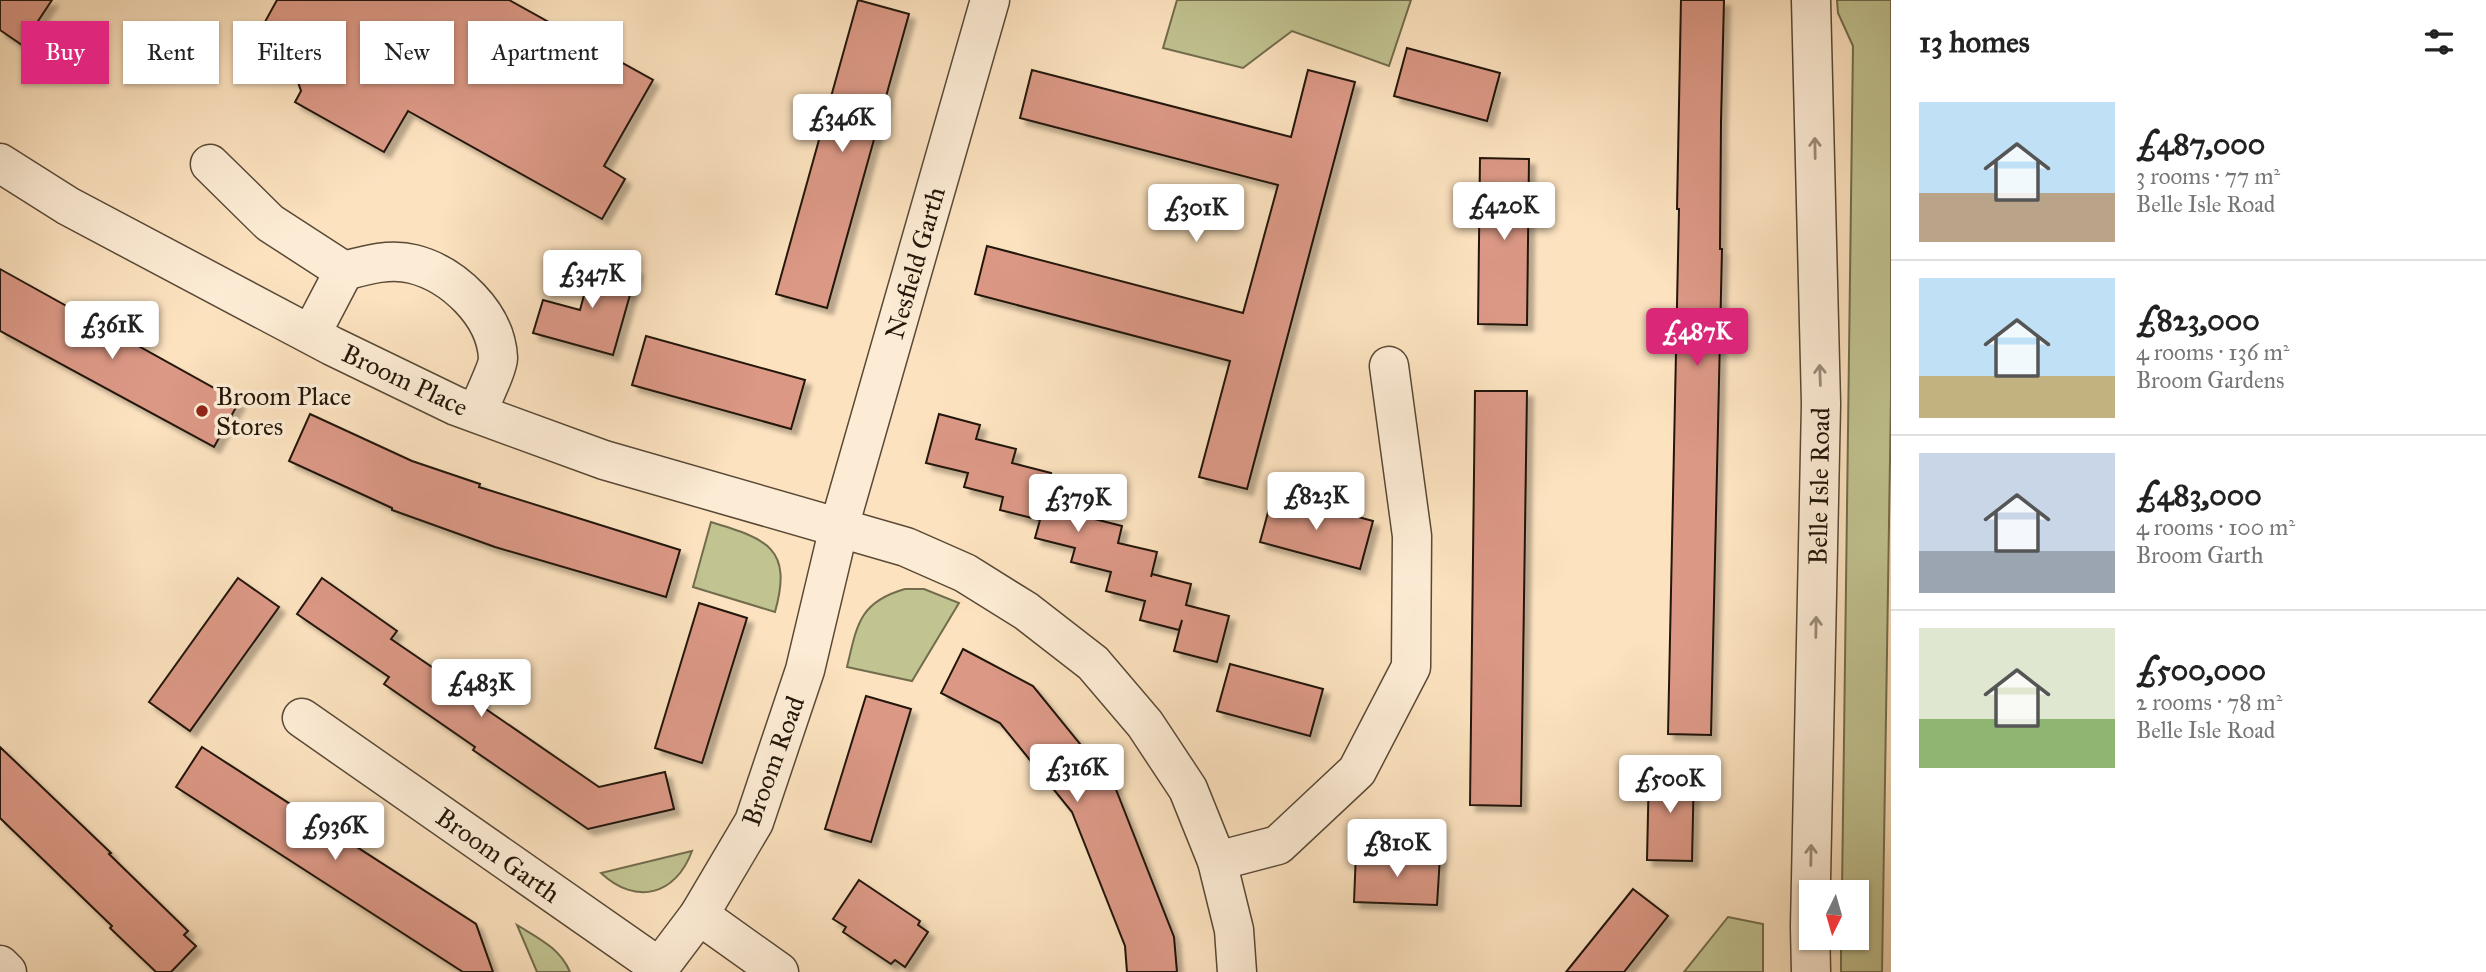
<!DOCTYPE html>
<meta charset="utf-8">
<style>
body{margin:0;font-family:"IM FELL Great Primer",serif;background:#f2f2f2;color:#222;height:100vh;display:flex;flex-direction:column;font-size:26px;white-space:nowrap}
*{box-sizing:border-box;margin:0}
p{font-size:23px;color:#767676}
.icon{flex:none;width:38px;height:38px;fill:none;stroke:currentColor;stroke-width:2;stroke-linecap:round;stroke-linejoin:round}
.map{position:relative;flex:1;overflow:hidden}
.details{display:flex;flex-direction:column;background:#fff;width:595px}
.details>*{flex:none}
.banner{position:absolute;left:21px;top:21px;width:665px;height:63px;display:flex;gap:14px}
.needle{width:46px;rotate:185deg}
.buttons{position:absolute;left:1799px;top:880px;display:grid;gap:14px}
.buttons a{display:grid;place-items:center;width:70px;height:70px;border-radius:0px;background:#fff;box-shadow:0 2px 5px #0004;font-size:35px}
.price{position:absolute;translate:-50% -60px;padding:0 16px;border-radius:7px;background:#fff;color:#222;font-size:23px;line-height:46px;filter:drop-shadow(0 2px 4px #0008)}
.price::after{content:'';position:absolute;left:50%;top:42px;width:21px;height:16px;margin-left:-10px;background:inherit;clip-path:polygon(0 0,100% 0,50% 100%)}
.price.active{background:#db2777;color:#fff}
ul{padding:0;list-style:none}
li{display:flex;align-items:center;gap:21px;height:175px;padding:0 28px}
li+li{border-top:2px solid #e0e0e0}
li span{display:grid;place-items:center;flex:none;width:196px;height:140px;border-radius:0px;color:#555}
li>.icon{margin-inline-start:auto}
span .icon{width:84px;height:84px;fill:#fffc;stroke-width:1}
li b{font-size:30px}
h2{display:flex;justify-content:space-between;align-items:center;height:84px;padding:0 28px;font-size:30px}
.chip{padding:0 24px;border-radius:0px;background:#fff;box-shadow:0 2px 5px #0004;font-size:24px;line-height:63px}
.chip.active{background:#db2777;color:#fff}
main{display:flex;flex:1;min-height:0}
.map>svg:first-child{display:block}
</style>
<main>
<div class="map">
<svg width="1891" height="972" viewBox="0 0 1891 972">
<defs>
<filter id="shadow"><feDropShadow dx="6" dy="6" stdDeviation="2" flood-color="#0004"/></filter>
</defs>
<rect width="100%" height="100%" fill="#fce2bf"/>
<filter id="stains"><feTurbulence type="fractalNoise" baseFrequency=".00286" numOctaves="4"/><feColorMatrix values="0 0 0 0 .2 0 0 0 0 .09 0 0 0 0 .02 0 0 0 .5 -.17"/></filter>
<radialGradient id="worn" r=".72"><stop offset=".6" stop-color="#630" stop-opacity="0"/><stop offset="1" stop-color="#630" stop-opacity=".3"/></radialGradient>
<g fill="#c1c391" stroke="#726c4d" stroke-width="2">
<polygon points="1177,0 1411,0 1389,66 1292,31 1243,68 1163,48"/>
<polygon points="1837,0 1891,0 1891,396 1882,972 1841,972 1841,938 1857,938 1857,892 1842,892 1853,46 1838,13"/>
<path d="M711,522C767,539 793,548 775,612L693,587Z"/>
<path d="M905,589H924L959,603L912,681L847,667C857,625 859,602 905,589Z"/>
<path d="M692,851C676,895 636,906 601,873Z"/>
<polygon points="1728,917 1763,924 1763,972 1684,972"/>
<path d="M517,925C538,938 560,948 570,972H537Z"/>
</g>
<g fill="#db9885" stroke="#231609" stroke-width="2" filter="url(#shadow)">
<polygon points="0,0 52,0 22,45 0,30"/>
<polygon points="277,0 509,0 653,80 604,166 625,179 602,219 408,111 384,152 295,102 301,91 284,42 261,29"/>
<polygon points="858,0 909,14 827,308 776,294"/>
<polygon points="1681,0 1724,0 1721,122 1720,249 1722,249 1711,735 1668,734 1679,209 1677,209"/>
<polygon points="1407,48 1500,73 1487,121 1394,96"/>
<polygon points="1032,70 1291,137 1308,70 1355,82 1247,489 1199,477 1230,361 975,294 987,246 1243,313 1278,185 1020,118"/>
<polygon points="1480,158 1529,159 1527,325 1478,324"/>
<polygon points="594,258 637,270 613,355 533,333 543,300 580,310"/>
<polygon points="0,269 239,402 214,447 0,331"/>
<polygon points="646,336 805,380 791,429 632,385"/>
<polygon points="1475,391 1527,391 1521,806 1470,805"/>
<polygon points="310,414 412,461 480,484 479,487 680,550 666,597 495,547 392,510 392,508 289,461"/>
<polygon points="939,414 980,425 976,439 1016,449 1012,463 1051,473 1047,490 1087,500 1083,516 1122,526 1118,543 1157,552 1151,577 1152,574 1191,584 1186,605 1229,616 1217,662 1174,651 1182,620 1179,630 1140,620 1145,601 1106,591 1111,572 1071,562 1075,548 1035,538 1040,520 1000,510 1003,497 964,487 968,473 926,463"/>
<polygon points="1273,494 1373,521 1360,569 1260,542"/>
<polygon points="238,578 279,607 190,731 149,702"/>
<polygon points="322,578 397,631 391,639 483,702 480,705 599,787 665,772 674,809 588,829 473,750 475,747 384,684 389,677 297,614"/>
<polygon points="699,603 747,618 702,763 655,748"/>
<polygon points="963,649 1033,686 1115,787 1174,937 1177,972 1127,972 1125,946 1072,812 1000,723 941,693"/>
<polygon points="1230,664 1323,689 1310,736 1217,711"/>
<polygon points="866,696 911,709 871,842 825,829"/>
<polygon points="0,747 111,853 109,854 188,931 184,935 196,946 171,972 156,972 110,928 112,926 0,818"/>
<polygon points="202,747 476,924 493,972 463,972 176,787"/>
<polygon points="1649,768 1694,770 1692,861 1647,860"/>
<polygon points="1356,852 1440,856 1437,905 1354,902"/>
<polygon points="859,880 920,921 918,925 928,932 905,967 895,960 891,964 843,932 846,927 833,919"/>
<polygon points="1633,889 1668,916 1624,972 1566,972"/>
</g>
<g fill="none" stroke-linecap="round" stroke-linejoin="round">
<g stroke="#594936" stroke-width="41">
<g id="minor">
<polyline points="1811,0 1821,404 1810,927 1811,972"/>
<polyline points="0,163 68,206 332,346 456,406 604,460 906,547 965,573 1026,611 1093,663 1145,724 1188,789 1217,861 1234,930 1237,972"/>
<polyline points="210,164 270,223 344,271"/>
<path d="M311,334L344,271C366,265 390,258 413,264C453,274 496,314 498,358C498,368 481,402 477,413"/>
<polyline points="302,718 659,967"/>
<polyline points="1217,861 1278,845 1357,771 1411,667 1412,536 1389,366"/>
<polyline points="699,915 779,972"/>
<polyline points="0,965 7,972"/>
<polyline points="656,972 699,915 754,822 805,670 839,527 990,0"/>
</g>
</g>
<use href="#minor" stroke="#fdecd5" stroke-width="38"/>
</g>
<defs><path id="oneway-shaft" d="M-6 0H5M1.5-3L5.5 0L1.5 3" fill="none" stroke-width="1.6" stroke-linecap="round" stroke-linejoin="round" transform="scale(1.75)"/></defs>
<g stroke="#9b8c79">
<use href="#oneway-shaft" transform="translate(1815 148) rotate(-91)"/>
<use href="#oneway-shaft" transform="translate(1820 375) rotate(-92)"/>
<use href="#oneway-shaft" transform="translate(1816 627) rotate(-89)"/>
<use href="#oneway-shaft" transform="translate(1811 855) rotate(-89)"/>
</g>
<circle fill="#8f2418" stroke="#fdecd5" stroke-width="2.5" cx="202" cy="411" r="7"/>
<g text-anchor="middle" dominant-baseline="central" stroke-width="7" stroke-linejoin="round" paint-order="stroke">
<g font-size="26" fill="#231609" stroke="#fdecd5">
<text transform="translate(915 263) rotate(-74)">Nesfield Garth</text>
<text transform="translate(405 380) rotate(25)">Broom Place</text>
<text transform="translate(1819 486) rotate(-89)">Belle Isle Road</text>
<text transform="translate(773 761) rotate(-70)">Broom Road</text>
<text transform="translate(498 855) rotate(35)">Broom Garth</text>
</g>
<g font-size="26" fill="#231609" stroke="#fdecd5" text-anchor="start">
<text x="216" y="396">Broom Place<tspan x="216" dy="30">Stores</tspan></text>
</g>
</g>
<rect width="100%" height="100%" filter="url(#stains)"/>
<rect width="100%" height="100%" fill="url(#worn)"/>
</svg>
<div class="buttons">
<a><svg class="needle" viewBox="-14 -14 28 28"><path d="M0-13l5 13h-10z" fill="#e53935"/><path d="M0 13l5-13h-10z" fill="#767676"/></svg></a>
</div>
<b class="price" style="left:842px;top:154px">£346K</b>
<b class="price" style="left:1504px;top:242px">£420K</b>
<b class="price" style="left:1196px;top:244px">£301K</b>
<b class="price" style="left:592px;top:310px">£347K</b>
<b class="price" style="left:112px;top:361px">£361K</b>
<b class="price active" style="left:1697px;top:368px">£487K</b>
<b class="price" style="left:1316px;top:532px">£823K</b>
<b class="price" style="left:1078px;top:534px">£379K</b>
<b class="price" style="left:481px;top:719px">£483K</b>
<b class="price" style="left:1077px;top:804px">£316K</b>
<b class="price" style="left:1670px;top:815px">£500K</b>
<b class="price" style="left:335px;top:862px">£936K</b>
<b class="price" style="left:1397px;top:879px">£810K</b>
<div class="banner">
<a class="chip active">Buy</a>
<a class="chip">Rent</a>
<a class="chip">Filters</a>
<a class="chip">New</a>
<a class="chip">Apartment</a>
</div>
</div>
<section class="details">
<h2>13 homes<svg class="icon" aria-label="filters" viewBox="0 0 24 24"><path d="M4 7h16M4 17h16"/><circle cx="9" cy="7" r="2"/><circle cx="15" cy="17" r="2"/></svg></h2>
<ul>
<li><span style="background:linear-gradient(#bfe0f5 65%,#b9a48a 0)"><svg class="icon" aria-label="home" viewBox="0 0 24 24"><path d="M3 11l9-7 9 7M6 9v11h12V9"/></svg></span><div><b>£487,000</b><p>3 rooms · 77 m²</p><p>Belle Isle Road</p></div></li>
<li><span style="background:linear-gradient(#bfe0f5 70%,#c2b280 0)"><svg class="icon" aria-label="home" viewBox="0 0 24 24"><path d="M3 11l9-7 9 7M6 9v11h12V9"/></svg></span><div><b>£823,000</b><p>4 rooms · 136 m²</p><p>Broom Gardens</p></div></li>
<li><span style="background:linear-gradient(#c9d6e8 70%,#9aa5b1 0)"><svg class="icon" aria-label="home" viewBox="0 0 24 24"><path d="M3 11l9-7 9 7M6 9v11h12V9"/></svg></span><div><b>£483,000</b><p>4 rooms · 100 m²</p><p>Broom Garth</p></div></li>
<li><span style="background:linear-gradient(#dfe7d0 65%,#8fb573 0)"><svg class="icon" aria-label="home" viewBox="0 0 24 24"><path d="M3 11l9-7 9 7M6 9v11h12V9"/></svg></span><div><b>£500,000</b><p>2 rooms · 78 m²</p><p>Belle Isle Road</p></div></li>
</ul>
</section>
</main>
